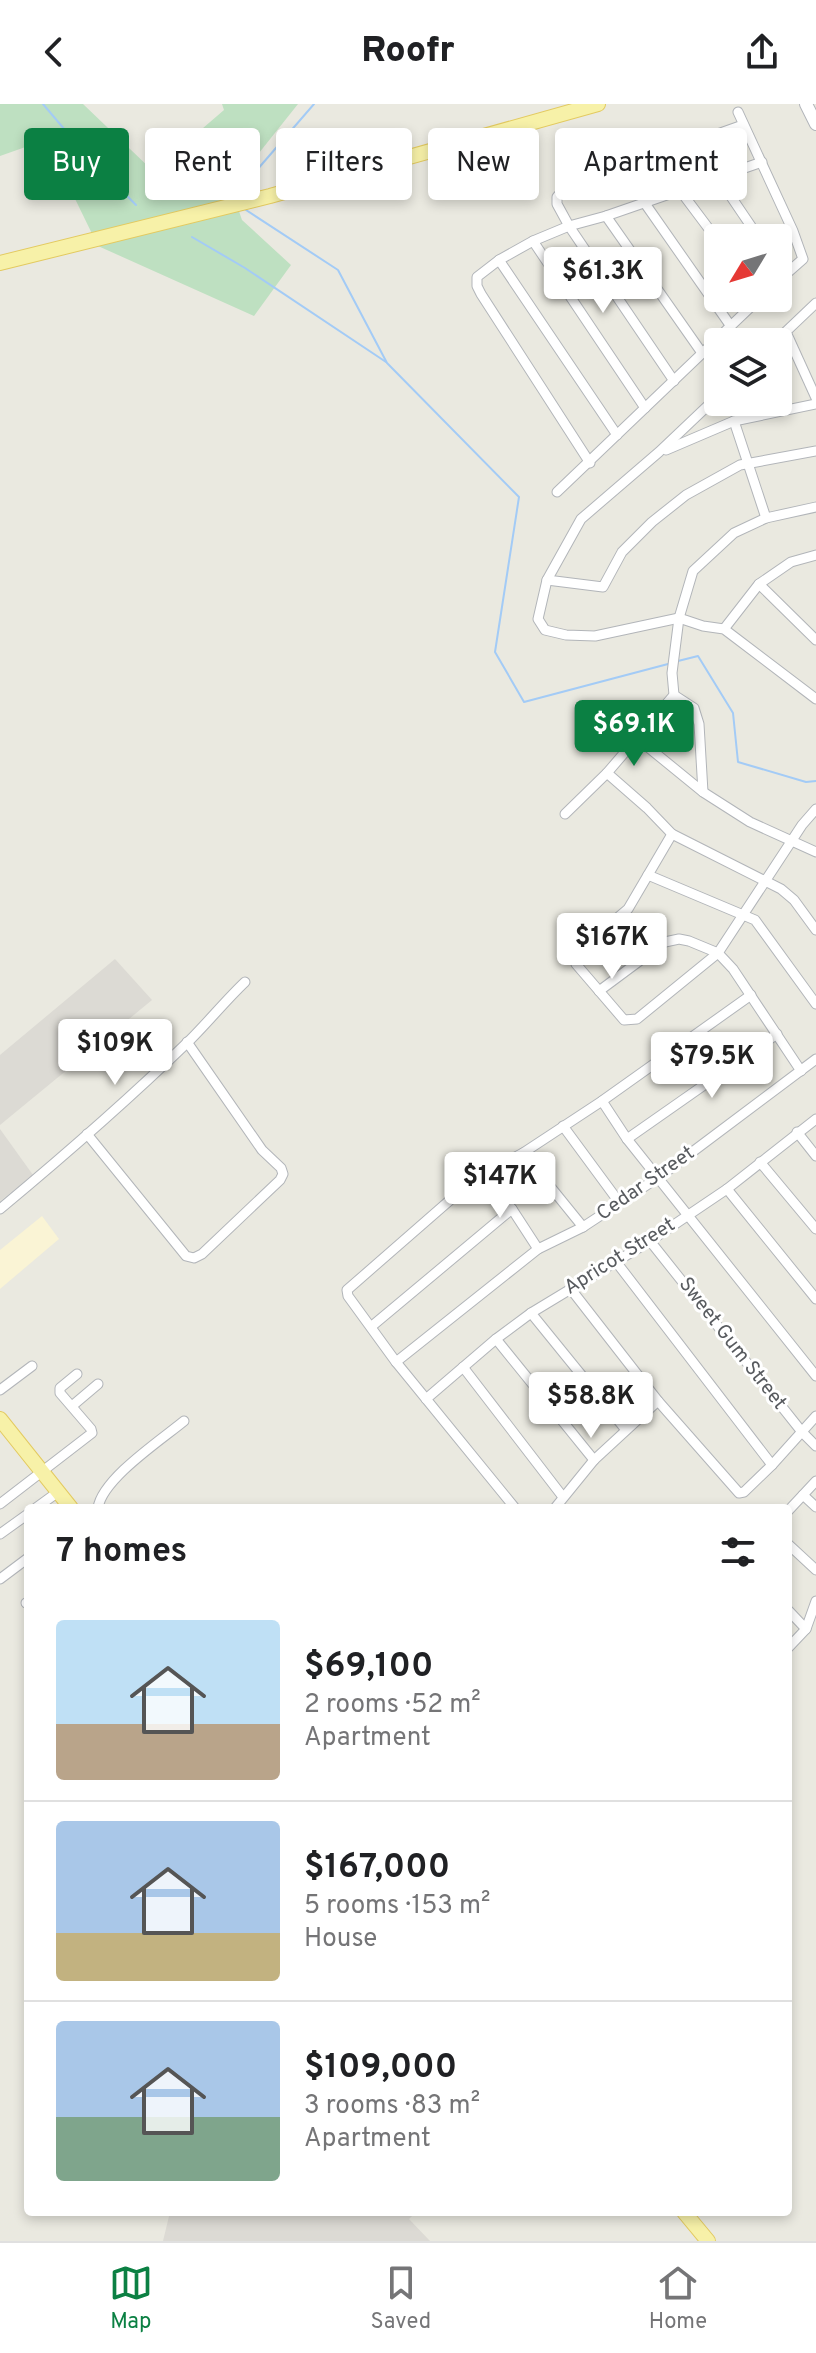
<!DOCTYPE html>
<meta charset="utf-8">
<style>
body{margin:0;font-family:Overpass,sans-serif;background:#f2f2f2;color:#202124;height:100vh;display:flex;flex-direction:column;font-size:30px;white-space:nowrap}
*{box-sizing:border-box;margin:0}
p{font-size:26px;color:#757577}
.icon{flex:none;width:44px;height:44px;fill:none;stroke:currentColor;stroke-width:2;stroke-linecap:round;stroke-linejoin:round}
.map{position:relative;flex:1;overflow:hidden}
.details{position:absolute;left:24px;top:1400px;width:768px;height:712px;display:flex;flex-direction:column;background:#fff;border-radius:8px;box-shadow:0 4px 12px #0003}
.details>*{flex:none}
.top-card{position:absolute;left:24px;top:24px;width:768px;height:72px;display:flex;gap:16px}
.needle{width:52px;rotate:232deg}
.buttons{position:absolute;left:704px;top:120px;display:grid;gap:16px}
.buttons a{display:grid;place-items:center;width:88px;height:88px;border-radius:8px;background:#fff;box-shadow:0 4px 12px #0003;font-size:40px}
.price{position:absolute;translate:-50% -68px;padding:0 18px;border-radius:8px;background:#fff;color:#222;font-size:26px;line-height:52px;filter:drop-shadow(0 2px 4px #0008)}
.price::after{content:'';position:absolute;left:50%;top:48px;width:24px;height:18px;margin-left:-12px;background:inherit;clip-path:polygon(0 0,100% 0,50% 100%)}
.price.active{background:#0b8043;color:#fff}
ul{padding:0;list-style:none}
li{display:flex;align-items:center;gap:24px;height:200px;padding:0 32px}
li+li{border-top:2px solid #e0e0e0}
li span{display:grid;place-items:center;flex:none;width:224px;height:160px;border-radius:8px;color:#555}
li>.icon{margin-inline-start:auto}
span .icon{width:96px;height:96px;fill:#fffc;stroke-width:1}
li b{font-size:34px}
h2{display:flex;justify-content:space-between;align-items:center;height:96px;padding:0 32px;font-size:34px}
.chip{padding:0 28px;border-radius:8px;background:#fff;box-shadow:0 4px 12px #0003;font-size:28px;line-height:72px}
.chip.active{background:#0b8043;color:#fff}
header{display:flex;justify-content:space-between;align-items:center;height:104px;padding:0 32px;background:#fff;font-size:36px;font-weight:800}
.menu{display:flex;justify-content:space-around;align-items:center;height:112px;border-top:2px solid #e0e0e0;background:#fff;font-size:22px;color:#757577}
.menu a{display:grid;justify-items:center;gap:4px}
.menu .active{color:#0b8043}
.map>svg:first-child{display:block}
</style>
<header><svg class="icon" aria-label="back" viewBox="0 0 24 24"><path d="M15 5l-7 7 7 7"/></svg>Roofr<svg class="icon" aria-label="share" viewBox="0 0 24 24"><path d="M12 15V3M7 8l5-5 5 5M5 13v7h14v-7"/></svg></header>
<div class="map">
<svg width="816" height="2137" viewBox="0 0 816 2137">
<rect width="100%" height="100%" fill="#eae9e0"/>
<polygon fill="#faf4d5" points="42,1112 59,1135 0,1185 0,1146"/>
<g fill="#dcdad4">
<polygon points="115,855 152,896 0,1021 0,951"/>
<polygon points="0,1025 33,1071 0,1097"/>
<polygon points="170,2108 416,2108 409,2115 430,2137 163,2137"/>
</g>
<polygon fill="#bee0c1" points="0,0 83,0 153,67 224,6 222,0 298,0 231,84 242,116 291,161 254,212 98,142 60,64 34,40 0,52"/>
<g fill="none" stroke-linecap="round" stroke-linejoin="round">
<g stroke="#a3cbf6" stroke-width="2">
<polyline points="43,0 82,46 136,101"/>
<polyline points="241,93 250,74 314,0"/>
<polyline points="246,106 338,166 387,259 519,393 495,548 524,598 668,560"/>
<polyline points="192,133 245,164 386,258"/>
<polyline points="678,557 698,552 733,609 738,658 806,678 816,677"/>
</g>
<g stroke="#b2b5b9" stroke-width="11">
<g id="street">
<polyline points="738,8 793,127 803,155 778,177"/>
<polyline points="717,72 759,134"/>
<polyline points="679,85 718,137"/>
<polyline points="644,98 730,221"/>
<polyline points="606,112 702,249"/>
<polyline points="533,137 645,304"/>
<polyline points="499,156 617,331"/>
<polyline points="786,228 816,294"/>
<polyline points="775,238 816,199"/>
<polyline points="674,277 569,122 557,100 557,93 565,84 743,21"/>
<polyline points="718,292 659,348 581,415 547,476 538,515 545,526 566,531 595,532 679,514 703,522 724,525 816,595"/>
<polyline points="734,317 766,414"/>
<polyline points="666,346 734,317 816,300"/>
<polyline points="590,359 481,190 477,182 477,173 499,156 533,137 569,122 606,112 762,58"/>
<polyline points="557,388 760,194"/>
<polyline points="547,476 603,483 622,448 652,418 686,391 740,361 816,347"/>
<polyline points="759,480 816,536"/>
<polyline points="724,525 759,480 791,458 816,451"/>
<polyline points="674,591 694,604 699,620 703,688"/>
<polyline points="638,635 703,688 750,718 816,748"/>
<polyline points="607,669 647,704 672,730 781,785 794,796 816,826"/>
<polyline points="565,710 607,669 674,591 672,569 679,514 693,467 734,429 766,414 816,403"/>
<polyline points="672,730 628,805 576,849 574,854 576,860 624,916 637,915 718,849 802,721 816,705"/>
<polyline points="648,771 755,816 816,900"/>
<polyline points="599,887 665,838 679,835 689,837 718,849 733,865 801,967"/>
<polyline points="602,997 627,1035 816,1272"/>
<polyline points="563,1022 619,1098"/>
<polyline points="797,1028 816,1052"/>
<polyline points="87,1030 186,1152 194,1154 202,1150 280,1076 283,1070 281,1064 262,1046 187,938"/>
<polyline points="627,1035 777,930"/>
<polyline points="523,1049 583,1123"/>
<polyline points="760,1058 816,1125"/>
<polyline points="483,1070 512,1105 538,1145"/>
<polyline points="727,1085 816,1195"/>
<path d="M0,1105C65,1051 129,995 190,936C209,917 226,896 245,878"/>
<polyline points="650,1137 802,1328 816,1342"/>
<polyline points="617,1159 772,1361"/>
<polyline points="570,1184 658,1297 739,1389 744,1388 772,1361 816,1312"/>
<polyline points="531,1209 626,1326"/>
<polyline points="372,1222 512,1105"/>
<polyline points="496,1235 594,1356"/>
<polyline points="396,1258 538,1145 583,1123 659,1073 816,955"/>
<polyline points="463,1263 563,1393"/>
<polyline points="0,1286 32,1262"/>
<polyline points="426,1295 496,1235 531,1209 650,1137 727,1085 816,1015"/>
<polyline points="72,1302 98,1280"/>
<polyline points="803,1391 816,1403"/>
<polyline points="0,1400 92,1329 91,1325 60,1289 60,1284 77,1270"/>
<polyline points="36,1404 58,1388"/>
<path d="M98,1404C102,1375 161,1336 184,1317"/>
<polyline points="515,1404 396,1258 348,1192 347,1186 465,1083 483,1070 523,1049 602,997 751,891"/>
<polyline points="555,1404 594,1356 658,1297"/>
<polyline points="788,1407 816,1377"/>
<polyline points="0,1430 28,1410"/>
<polyline points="788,1440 816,1466"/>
<polyline points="0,1475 28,1454"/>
<polyline points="26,1499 28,1498"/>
<polyline points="788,1506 806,1525"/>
<polyline points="788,1544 806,1525 816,1497"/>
</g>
</g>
<g stroke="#b3b6bb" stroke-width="14">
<polyline id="secondary" points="806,0 816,20"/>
</g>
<g stroke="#e3ca60" stroke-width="16">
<g id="primary">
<polyline points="0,159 270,92 598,0"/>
<polyline points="0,1315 71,1404"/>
<polyline points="684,2108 708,2137"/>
</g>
</g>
<use href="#street" stroke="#fff" stroke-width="9"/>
<use href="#secondary" stroke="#fff" stroke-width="12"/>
<use href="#primary" stroke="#f7f1a8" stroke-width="14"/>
</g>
<g text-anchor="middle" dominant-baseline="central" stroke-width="6" stroke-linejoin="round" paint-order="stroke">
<g font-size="20" fill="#585b5f" stroke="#fff">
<text transform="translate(646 1080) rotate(-35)">Cedar Street</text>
<text transform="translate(620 1153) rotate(-32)">Apricot Street</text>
<text transform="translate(732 1240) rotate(52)">Sweet Gum Street</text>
</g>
</g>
</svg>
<div class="buttons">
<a><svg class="needle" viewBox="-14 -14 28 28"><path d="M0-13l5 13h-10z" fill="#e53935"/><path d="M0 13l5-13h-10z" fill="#757577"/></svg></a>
<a><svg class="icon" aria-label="layers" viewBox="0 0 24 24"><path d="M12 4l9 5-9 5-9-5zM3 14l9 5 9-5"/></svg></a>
</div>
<b class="price" style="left:603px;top:211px">$61.3K</b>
<b class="price active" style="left:634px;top:664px">$69.1K</b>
<b class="price" style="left:612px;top:877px">$167K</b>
<b class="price" style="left:115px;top:983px">$109K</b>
<b class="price" style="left:712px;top:996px">$79.5K</b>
<b class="price" style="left:500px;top:1116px">$147K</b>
<b class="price" style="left:591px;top:1336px">$58.8K</b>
<div class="top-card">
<a class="chip active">Buy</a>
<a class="chip">Rent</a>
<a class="chip">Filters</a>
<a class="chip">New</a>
<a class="chip">Apartment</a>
</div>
<section class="details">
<h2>7 homes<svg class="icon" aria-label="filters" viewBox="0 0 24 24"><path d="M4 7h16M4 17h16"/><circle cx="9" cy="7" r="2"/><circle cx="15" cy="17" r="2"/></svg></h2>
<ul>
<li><span style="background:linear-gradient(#bfe0f5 65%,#b9a48a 0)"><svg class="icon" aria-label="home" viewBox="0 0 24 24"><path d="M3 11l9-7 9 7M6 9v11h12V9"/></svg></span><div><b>$69,100</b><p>2 rooms · 52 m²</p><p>Apartment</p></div></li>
<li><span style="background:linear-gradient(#a9c7e8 70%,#c2b280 0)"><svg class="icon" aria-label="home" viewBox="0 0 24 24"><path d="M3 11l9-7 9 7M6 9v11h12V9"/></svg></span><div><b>$167,000</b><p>5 rooms · 153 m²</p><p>House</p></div></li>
<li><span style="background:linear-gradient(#a9c7e8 60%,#7fa58c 0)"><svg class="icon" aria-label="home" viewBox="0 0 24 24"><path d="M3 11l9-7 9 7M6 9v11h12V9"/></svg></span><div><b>$109,000</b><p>3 rooms · 83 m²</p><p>Apartment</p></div></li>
</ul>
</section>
</div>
<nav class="menu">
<a class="active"><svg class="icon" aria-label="map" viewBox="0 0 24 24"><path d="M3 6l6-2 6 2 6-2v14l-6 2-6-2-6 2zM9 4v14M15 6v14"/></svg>Map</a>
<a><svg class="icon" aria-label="saved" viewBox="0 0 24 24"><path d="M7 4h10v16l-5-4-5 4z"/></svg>Saved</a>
<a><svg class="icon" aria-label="home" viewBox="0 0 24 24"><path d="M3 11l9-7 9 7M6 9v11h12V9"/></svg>Home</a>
</nav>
